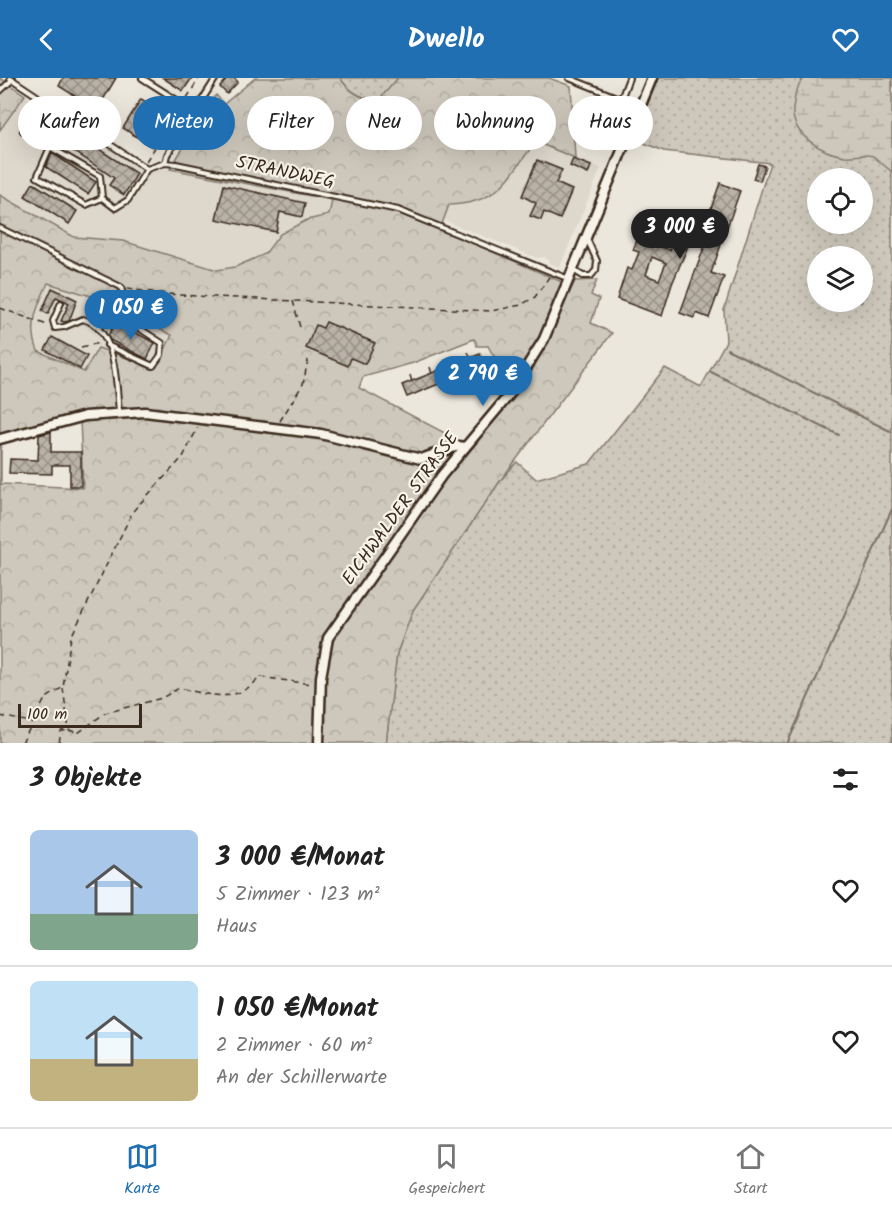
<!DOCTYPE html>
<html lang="de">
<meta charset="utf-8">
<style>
body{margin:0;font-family:Kalam,sans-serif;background:#f2f2f2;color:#222;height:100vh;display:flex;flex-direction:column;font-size:22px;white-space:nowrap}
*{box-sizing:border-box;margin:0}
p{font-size:20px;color:#767676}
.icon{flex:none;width:33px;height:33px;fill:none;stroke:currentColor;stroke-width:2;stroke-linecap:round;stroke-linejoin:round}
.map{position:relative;height:665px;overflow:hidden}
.sheet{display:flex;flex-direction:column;background:#fff;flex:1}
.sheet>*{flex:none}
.top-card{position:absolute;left:18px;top:18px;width:856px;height:54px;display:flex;gap:12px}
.controls{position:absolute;left:807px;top:90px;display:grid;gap:12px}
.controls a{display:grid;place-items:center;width:66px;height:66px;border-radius:50%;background:#fff;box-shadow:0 6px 24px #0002;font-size:30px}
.scale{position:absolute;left:18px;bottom:15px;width:124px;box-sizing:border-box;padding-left:6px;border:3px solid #3b2a1e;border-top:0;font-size:16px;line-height:21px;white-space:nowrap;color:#3b2a1e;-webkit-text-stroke:4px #f7f3e8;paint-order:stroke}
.price{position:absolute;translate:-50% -51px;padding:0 14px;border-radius:21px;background:#1f6fb2;color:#fff;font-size:20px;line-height:39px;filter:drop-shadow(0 2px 3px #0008)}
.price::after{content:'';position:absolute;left:50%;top:36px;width:18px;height:14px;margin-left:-9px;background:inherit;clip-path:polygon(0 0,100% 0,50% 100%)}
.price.selected{background:#222;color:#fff}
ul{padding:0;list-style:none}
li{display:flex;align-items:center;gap:18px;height:150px;padding:0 30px}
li+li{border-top:2px solid #e0e0e0}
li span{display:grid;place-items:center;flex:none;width:168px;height:120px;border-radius:9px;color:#555}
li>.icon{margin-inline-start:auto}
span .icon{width:72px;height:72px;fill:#fffc;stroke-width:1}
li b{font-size:26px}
h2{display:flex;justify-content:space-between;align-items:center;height:72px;padding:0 30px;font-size:26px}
.pill{padding:0 21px;border-radius:27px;background:#fff;box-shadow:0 6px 24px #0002;font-size:21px;line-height:54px}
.pill.selected{background:#1f6fb2;color:#fff}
header{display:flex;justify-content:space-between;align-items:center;height:78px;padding:0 30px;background:#1f6fb2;color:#fff;font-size:27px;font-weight:600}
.dock{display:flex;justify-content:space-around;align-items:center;height:84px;border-top:2px solid #e0e0e0;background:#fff;font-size:16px;color:#767676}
.dock a{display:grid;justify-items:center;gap:3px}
.dock .selected{color:#1f6fb2}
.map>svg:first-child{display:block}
</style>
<header><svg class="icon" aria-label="back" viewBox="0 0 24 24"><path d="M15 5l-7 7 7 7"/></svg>Dwello<svg class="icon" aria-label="heart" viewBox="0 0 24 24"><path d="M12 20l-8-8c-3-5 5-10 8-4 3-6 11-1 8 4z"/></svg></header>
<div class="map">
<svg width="892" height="665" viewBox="0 0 892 665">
<defs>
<pattern id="grass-dots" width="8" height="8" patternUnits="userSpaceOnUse" patternTransform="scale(1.5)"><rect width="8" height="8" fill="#cec8bc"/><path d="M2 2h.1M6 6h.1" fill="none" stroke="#b2aca1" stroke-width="1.8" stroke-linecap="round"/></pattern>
<pattern id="forest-crowns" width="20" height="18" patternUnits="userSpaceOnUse" patternTransform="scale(1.5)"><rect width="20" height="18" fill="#cec8bc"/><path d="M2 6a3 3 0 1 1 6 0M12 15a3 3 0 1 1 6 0" fill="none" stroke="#b2aca1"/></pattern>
<pattern id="wetland-marsh" width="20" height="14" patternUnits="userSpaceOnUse" patternTransform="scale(1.5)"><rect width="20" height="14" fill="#cec8bc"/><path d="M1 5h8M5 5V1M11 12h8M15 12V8" fill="none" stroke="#b2aca1"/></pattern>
<pattern id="building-cross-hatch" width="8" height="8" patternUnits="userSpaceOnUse" patternTransform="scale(1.5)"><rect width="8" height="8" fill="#bab2a7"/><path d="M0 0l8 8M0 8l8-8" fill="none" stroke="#989187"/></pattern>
</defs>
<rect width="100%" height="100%" fill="#ece7dc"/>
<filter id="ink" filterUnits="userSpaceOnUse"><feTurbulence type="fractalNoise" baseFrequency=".0167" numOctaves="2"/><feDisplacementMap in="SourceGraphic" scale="12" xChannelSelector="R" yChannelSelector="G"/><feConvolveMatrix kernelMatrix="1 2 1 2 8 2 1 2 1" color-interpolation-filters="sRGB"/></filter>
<g filter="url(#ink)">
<g fill="#ddd7cc">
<polygon points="25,17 148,95 162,91 179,92 332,122 329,137 307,142 280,156 265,176 235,189 217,192 123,163 74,159 0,117 0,52"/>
<polygon points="537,63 601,90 560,189 551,186 544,179 537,180 443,142 449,127 459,127"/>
<polygon points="48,204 91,218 172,257 155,290 99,270 85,294 38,273 32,258 36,229"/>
</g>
<g fill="url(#grass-dots)" stroke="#84796d" stroke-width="1.5" fill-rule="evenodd">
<path d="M340,0H398L378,24C361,19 350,15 340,0Z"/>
<path d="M658,0H805L802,2L892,0V665H386L397,575L413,532L500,403L517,384L536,401L589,386L665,290L701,309L726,263L724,232L770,85L664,73L634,61ZM818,100H862V146H818ZM818,178H862V224H818Z"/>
</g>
<g fill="url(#forest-crowns)" stroke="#84796d" stroke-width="1.5" fill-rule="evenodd">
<polygon points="0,0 25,17 0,52"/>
<path d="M255,0H340C350,15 360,19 377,24L398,0H549L571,8L575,80L536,64C508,97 503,125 449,127L440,151L562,204L547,247L517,298L493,277L488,268H477L474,261L413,285L363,299L359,310L460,363L455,372L466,378L531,295L575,203L597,202L591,217L599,221L591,245L612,255L500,403L413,532L397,575L386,665H0V117L74,159L123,163L217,192L235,189L265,176L280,156L307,142L329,137L332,122L170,91L216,17L224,26ZM48,205L91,218L172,257L156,290L98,270L84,294L38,273C28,248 37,228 48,205ZM80,342L83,410L1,406V362Z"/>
</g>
<path fill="url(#wetland-marsh)" stroke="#84796d" stroke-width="1.5" d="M805,0H892V94L873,78C863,75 855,79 845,78C822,75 791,57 793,31C794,21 797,6 805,0Z"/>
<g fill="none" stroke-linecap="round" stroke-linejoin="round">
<g stroke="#7c7064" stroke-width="2">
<polyline points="727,271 892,354"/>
<polyline points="711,294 839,357"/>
<polyline points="788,664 892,431"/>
</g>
</g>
<g fill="url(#building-cross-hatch)" stroke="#3b2a1e" stroke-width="1.5" fill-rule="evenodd">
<polygon points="63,0 116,0 97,32 59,8"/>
<polygon points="163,0 192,0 183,13"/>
<polygon points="228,0 234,0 238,4 227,16 220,9"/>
<polygon points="141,21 148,25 146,28 168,43 152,69 123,50"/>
<polygon points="583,24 603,24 602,38 598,38 598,55 582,55"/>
<polygon points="68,51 137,96 124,117 109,107 114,100 60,64"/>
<polygon points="52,75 96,104 88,116 46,89"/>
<polygon points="573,81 591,88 588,96 570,88"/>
<polygon points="537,82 562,92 556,105 572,112 560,141 544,134 541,142 530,138 536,125 522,118"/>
<polygon points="758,86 765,88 760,103 753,101"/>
<polygon points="33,105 77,133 69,146 25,118"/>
<path d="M720,105L740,113L711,195L724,199L709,240L696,235L694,240L680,235L705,167L691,161L672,206L662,238L617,221L627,190L632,192L639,174L633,172L646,140L661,145L654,166L670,172L676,156L664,151L666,144L673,146L676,136L705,147ZM652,179L666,185L659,202L646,197Z"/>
<polygon points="224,107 305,125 302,139 280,134 276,154 216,141"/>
<polygon points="52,210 77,222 69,243 64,244 61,243 69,225 63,222 56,219 48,236 42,233"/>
<polygon points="115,244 155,265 147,281 110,262 108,258"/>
<polygon points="326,244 375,265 365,286 351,280 348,288 306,270 316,247 323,250"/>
<polygon points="52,259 87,278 80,291 45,272"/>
<polygon points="480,276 485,287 407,319 402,307"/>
<polygon points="51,354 51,374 81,374 81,408 70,408 70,387 52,387 52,396 9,395 10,381 38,382 39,357"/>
</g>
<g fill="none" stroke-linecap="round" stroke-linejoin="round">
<g stroke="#3b2a1e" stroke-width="8">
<g id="service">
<polyline points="10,0 147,91 165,85 176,86 398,132 569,201"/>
<polyline points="142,0 194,33"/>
<polyline points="569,0 639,28"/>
<polyline points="0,13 13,1"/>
<polyline points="621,21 629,0"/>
<polyline points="62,37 51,54 50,69 100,98 102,120 115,130 128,122 147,91"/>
<polyline points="23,53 42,23"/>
<polyline points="50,69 37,99 86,127 102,120"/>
<polyline points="165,85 167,77 216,0"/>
<polyline points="0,150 121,209 125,224 119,237"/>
<polyline points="573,192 583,198 591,198 596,192 597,183 587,161"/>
<path d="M61,225L53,243L55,250L64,249L83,241C117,251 116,305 119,334"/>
<polyline points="99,249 109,240 119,237 162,265 161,277 153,288 107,267"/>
</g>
</g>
<g stroke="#3b2a1e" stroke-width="13">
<g id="minor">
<polyline points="0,361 85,338 145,334 321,356 421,381 458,368 465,369"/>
<polyline points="319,665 321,599 328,560 442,397 509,317 544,261 652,0"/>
</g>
</g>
<g stroke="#3b2a1e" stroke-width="1.5" stroke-dasharray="6 4.5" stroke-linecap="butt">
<polyline points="187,20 199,0"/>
<polyline points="146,83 180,32"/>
<polyline points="127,211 178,217 491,233 521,227 535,219 549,199"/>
<polyline points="293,223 301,253"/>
<polyline points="0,230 47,247"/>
<polyline points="81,269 100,265"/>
<polyline points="468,274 471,280"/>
<polyline points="449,282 452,288"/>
<polyline points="430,289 432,296"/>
<polyline points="503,291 512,296"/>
<polyline points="410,297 412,304"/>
<polyline points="280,343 303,306 308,282"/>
<path d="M63,610L69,652L78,655L105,635L162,620L179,610C212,617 235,627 260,599L311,606"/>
<polyline points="0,638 31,644"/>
<polyline points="22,665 45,621 63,609 71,559 133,433 183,379 198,349"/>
<polyline points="59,665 61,653 69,652"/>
</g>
<use href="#service" stroke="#f7f3e8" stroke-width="4"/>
<use href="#minor" stroke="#f7f3e8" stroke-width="8"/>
</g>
</g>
<g text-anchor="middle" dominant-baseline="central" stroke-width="4.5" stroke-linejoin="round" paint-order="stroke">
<g font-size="18" fill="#3b2a1e" stroke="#f7f3e8">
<text transform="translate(285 95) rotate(12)">STRANDWEG</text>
<text transform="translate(401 431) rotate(-54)">EICHWALDER STRASSE</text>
</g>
</g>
</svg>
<div class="controls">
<a><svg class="icon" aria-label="locate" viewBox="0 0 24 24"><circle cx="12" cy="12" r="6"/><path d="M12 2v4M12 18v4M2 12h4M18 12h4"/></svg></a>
<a><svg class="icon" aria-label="layers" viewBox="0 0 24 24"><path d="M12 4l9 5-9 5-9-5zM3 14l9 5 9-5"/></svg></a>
</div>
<div class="scale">100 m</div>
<b class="price selected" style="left:680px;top:182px">3 000 €</b>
<b class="price" style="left:131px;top:263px">1 050 €</b>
<b class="price" style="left:483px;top:329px">2 790 €</b>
<div class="top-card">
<a class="pill">Kaufen</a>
<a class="pill selected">Mieten</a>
<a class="pill">Filter</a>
<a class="pill">Neu</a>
<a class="pill">Wohnung</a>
<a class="pill">Haus</a>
</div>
</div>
<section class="sheet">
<h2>3 Objekte<svg class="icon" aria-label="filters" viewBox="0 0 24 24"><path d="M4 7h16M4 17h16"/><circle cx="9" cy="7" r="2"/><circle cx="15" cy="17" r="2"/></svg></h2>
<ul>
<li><span style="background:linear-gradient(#a9c7e8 70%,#7fa58c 0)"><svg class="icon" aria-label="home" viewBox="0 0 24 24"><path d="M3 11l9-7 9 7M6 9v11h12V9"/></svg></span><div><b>3 000 €/Monat</b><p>5 Zimmer · 123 m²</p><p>Haus</p></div><svg class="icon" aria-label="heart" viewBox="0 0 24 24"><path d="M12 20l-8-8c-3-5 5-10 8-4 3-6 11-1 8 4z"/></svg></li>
<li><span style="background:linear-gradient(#bfe0f5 65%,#c2b280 0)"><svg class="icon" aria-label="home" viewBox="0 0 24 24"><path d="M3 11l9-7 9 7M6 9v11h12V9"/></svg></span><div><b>1 050 €/Monat</b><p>2 Zimmer · 60 m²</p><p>An der Schillerwarte</p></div><svg class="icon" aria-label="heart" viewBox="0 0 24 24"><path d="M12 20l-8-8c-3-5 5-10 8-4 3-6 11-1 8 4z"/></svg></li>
</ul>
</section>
<nav class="dock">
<a class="selected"><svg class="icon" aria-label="map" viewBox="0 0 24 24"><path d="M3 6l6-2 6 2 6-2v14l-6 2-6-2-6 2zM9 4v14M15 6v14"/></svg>Karte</a>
<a><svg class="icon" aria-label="saved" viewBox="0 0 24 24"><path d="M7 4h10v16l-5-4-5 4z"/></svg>Gespeichert</a>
<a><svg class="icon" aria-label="home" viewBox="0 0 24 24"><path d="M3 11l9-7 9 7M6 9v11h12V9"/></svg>Start</a>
</nav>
